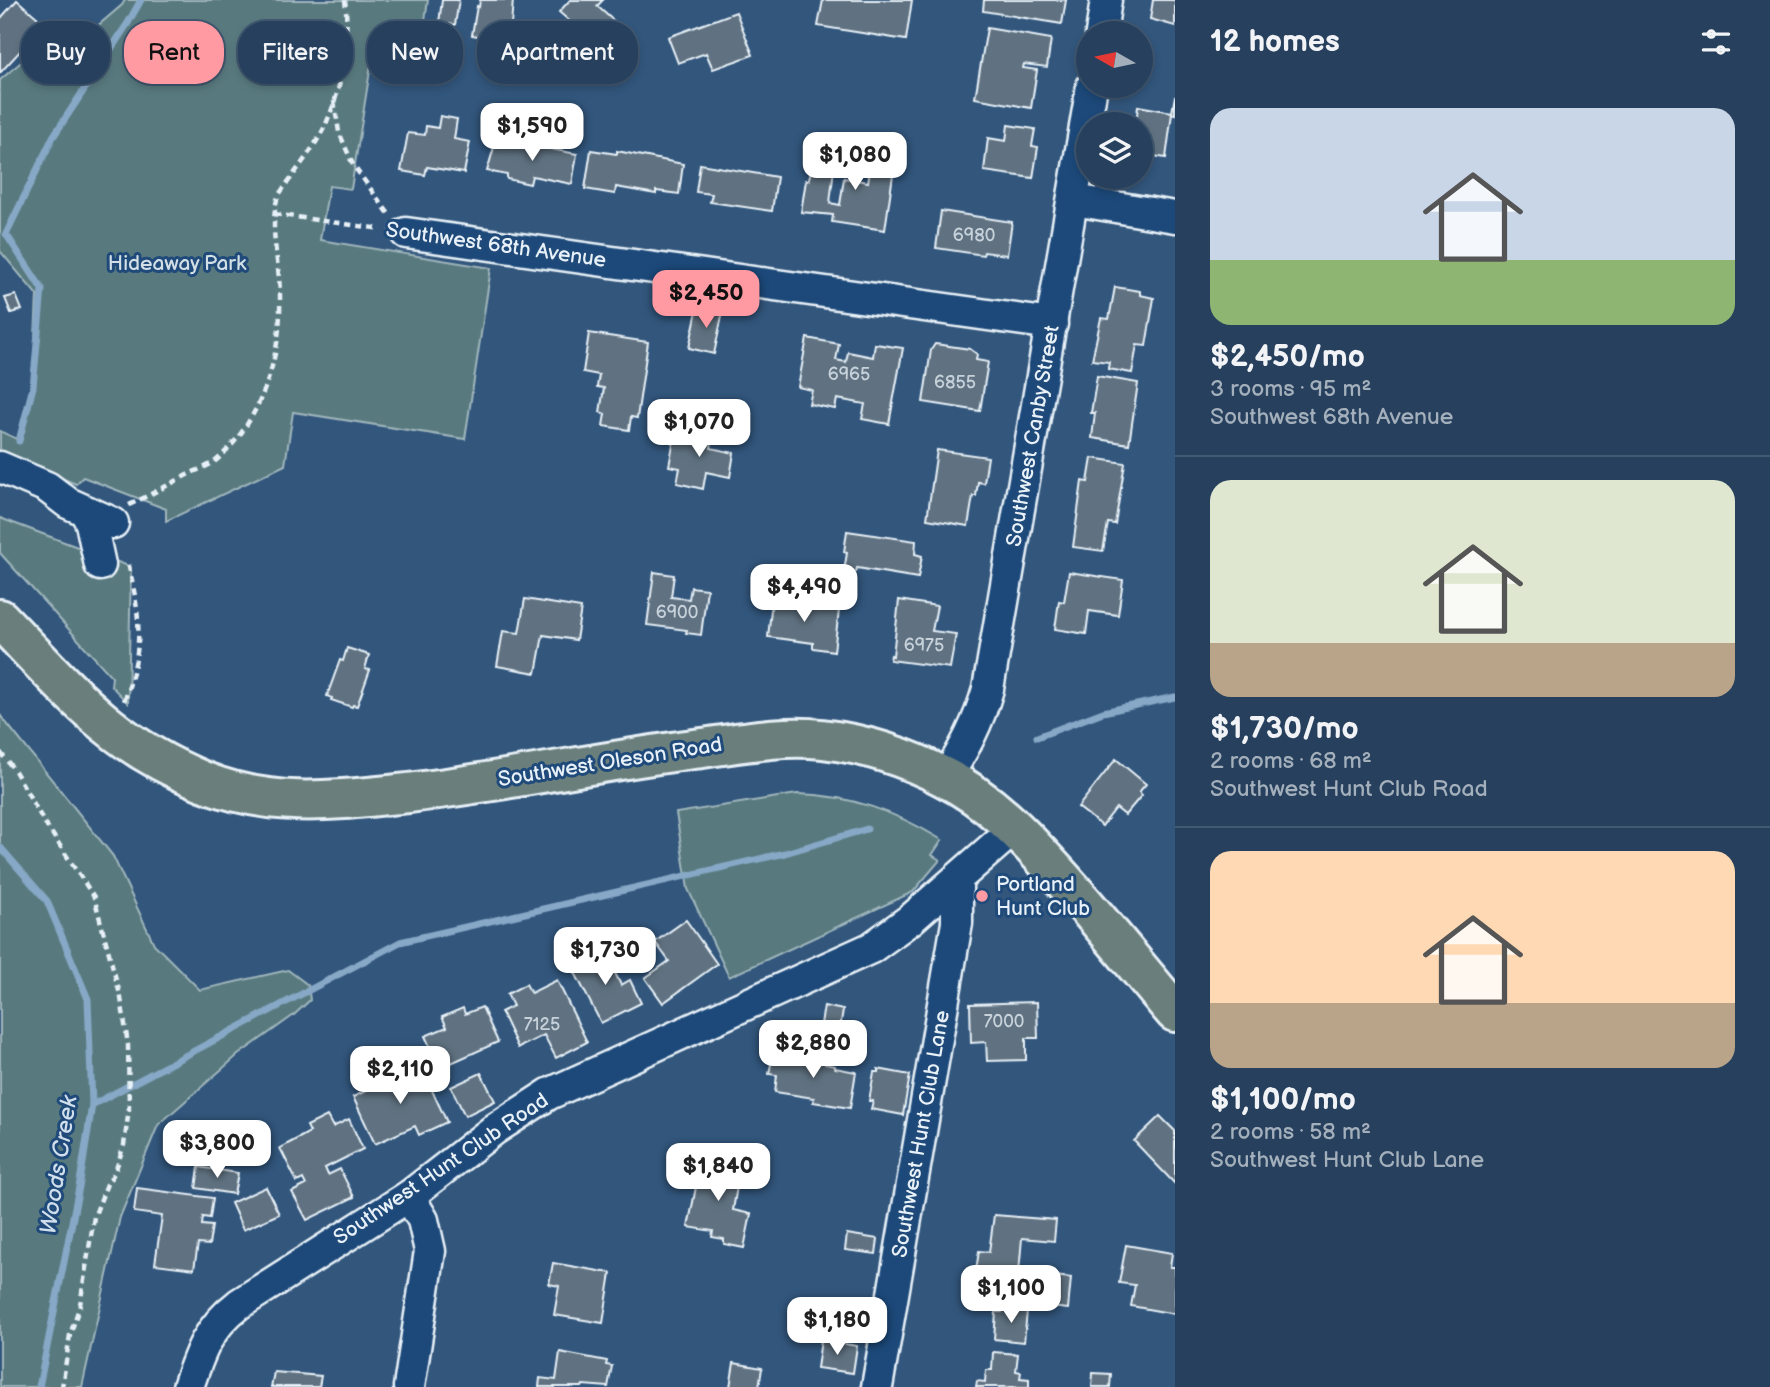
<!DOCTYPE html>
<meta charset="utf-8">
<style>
body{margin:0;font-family:"Balsamiq Sans",sans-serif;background:#324b66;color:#f1f3f6;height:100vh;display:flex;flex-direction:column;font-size:26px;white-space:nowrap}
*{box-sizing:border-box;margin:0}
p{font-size:23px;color:#a4afbc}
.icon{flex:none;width:38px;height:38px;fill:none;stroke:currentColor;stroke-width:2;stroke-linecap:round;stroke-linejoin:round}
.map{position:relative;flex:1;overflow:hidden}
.sheet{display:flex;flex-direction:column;background:#26405d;width:595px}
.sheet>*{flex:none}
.hud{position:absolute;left:21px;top:21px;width:665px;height:63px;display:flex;gap:14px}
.needle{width:46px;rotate:279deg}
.buttons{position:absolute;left:1076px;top:21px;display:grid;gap:14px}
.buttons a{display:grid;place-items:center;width:77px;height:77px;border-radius:50%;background:#26405d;box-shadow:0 4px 10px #0003,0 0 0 2px #425972;font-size:35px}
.price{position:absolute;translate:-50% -60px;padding:0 16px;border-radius:14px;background:#fff;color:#222;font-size:23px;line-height:46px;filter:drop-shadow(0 2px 4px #0008)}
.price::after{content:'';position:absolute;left:50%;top:42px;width:21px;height:16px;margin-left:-10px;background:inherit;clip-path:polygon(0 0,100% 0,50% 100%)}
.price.selected{background:#ff9aa2;color:#111}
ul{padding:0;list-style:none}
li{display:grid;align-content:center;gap:14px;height:371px;padding:0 35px}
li+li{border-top:2px solid #425972}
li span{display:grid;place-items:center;height:217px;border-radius:21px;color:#555}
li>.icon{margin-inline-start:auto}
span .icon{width:126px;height:126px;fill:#fffc;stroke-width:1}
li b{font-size:30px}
h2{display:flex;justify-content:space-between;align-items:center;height:84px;padding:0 35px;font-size:30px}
.pill{padding:0 24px;border-radius:28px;background:#26405d;box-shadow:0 4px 10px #0003,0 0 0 2px #425972;font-size:24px;line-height:63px}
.pill.selected{background:#ff9aa2;color:#111}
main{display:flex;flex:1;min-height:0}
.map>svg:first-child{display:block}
</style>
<main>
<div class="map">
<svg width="1175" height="1387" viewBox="0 0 1175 1387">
<rect width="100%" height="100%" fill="#32567c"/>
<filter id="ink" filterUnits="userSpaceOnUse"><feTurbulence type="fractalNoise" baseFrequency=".0143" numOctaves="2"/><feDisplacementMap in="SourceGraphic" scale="14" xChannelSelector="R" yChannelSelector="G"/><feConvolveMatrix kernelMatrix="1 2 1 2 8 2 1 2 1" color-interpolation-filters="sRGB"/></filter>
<g filter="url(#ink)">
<g fill="#587a7f" stroke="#a0b6bc" stroke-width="2">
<polygon points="125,0 428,0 423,34 377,27 351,189 329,186 320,240 491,268 465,439 293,412 285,465 166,521 166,509 83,477 76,484 40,469 0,457 0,431 19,440 33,380 37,295 0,251 0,80 32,53 81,40 122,5"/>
<polygon points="0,518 131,567 128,703 111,686 112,677 0,553"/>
<polygon points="0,715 113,856 154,944 200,990 288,970 308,985 310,1000 294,1015 238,1055 158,1125 120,1217 82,1387 0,1387"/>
<path d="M797,794C850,795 896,812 942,840L932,855L940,860L913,892L729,977L688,889L676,813Z"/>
</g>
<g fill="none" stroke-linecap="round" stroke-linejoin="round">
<g stroke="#87a8c6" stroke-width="7">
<polyline points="19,441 33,387 42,289 6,234 53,137 128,23 141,0"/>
<polyline points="1037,737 1103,712 1175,697"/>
<polyline points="0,847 47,901 88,999 92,1105 80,1182 39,1387"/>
<polyline points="92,1105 400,942 785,853 867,829"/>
</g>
</g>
<g fill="#607281" stroke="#e8f1f8" stroke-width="2">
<polygon points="17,0 45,24 0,73 0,19"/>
<polygon points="442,0 459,0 455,25 439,23"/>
<polygon points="480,0 513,0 511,25 503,23 500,40 472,35 477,6 479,7"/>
<polygon points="570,0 603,0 597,6 615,22 596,44 559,12"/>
<polygon points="823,0 912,0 906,40 818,26"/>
<polygon points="984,0 1066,0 1062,24 983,11"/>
<polygon points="1153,0 1175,0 1175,26 1150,19"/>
<polygon points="736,12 753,55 713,69 706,53 678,63 668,37"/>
<polygon points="987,28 1051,39 1047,67 1024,64 1023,68 1037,70 1031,108 975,98"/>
<polygon points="1175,96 1175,114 1172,113 1166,158 1141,154 1141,124 1136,124 1138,106 1172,112"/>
<polygon points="440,116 457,119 454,139 470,142 464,173 427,167 425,175 401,171 408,133 425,135 426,126 438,128"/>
<polygon points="1008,125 1035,129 1032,146 1038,147 1033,178 984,171 988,138 1006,141"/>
<polygon points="514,142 577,154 572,184 532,176 530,184 507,179 507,175 487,171 495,144 512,147"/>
<polygon points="875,143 897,147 885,230 832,222 833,215 801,212 806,180 809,180 812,164 834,168 830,203 840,205 844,178 868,182 870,171 867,171"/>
<polygon points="591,150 617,154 617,151 683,164 679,194 656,191 656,194 616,187 615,194 585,189"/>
<polygon points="700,164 777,177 772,211 710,202 712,194 696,192"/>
<polygon points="941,211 1012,222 1007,255 984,252 983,255 936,248"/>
<polygon points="1115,287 1140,291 1140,295 1154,298 1146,346 1137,345 1132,373 1108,369 1109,362 1092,360 1101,318 1109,319"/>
<polygon points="16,295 22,310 11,313 5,298"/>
<polygon points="698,306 723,311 714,354 689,348"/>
<polygon points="589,333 648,342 637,418 631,417 629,430 603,426 605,414 600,412 604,388 597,387 599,375 583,372"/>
<polygon points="807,338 839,344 836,360 846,362 848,352 873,357 875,344 903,348 889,424 862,419 865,404 837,399 835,409 809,404 812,390 798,387"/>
<polygon points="935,344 970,349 977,354 976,360 988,362 980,411 923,402 931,350"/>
<polygon points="1097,376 1138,383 1129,444 1092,438 1095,413 1091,413"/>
<polygon points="688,429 713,433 711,448 734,453 730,477 706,472 703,489 677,483 680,468 669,466 674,440 685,442"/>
<polygon points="937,450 988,457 984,483 978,482 976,496 973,496 968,526 927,519"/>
<polygon points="1092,458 1125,463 1115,524 1108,523 1103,551 1073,547 1082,481 1088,482"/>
<polygon points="847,531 916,541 915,554 922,556 918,578 857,568 856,572 844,571 847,553 844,552"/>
<polygon points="654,572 674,575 671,597 689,599 691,587 707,589 701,635 686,633 687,630 647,625"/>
<polygon points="1069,572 1123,580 1118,615 1089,611 1086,634 1055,629 1059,601 1064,602"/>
<polygon points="525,599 581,608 576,640 543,635 536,673 497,666 503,631 519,633"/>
<polygon points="899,600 937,606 932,631 956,634 950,668 890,660 891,655 893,656"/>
<polygon points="772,601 839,610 834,651 813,648 813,643 768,637"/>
<polygon points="347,648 369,655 365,669 370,670 357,706 353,705 352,707 331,700 332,698 327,696 340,660 343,661"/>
<polygon points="1116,759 1146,784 1139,792 1142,795 1125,815 1116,808 1102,826 1078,807"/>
<polygon points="686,920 717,964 663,1003 645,978 669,961 655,942"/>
<polygon points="603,949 621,985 630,980 641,1003 601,1023 571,965"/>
<polygon points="557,980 587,1042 556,1058 544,1035 518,1048 501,1012 513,1006 507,994 526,984 531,993"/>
<polygon points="1037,1002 1038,1038 1026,1038 1026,1060 987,1061 986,1042 971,1043 970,1004"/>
<polygon points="824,1006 843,1010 839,1034 820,1030"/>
<polygon points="482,1007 498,1042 440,1068 425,1036 447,1027 442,1017 463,1008 465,1014"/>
<polygon points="773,1054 825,1062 825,1064 835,1066 835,1068 856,1072 850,1108 813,1102 814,1098 775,1092 777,1075 769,1074"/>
<polygon points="420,1065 447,1122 419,1135 415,1126 375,1144 353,1097"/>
<polygon points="878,1069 910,1075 903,1115 871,1109 873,1101 869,1101 874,1072 878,1072"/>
<polygon points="481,1073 495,1101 465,1116 451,1087"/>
<polygon points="327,1116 333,1127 349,1119 363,1149 325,1168 328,1175 340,1169 354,1197 307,1220 292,1192 306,1185 303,1179 297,1182 280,1148 310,1132 307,1126"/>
<polygon points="1160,1116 1175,1131 1175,1184 1134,1141"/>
<polygon points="692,1161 740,1169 733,1210 751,1214 744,1248 724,1244 724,1239 712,1237 713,1231 688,1227 697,1182 688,1181"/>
<polygon points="199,1167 238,1173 234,1194 196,1188"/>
<polygon points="266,1187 279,1214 243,1230 231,1203"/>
<polygon points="137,1188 213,1198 210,1218 203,1217 202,1225 212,1226 209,1245 198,1244 194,1269 155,1264 162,1216 134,1212"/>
<polygon points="994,1215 1056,1220 1054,1241 1022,1238 1019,1272 1071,1278 1068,1309 984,1300 988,1271 976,1270 979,1251 989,1252"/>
<polygon points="847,1234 878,1239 876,1254 845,1250"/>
<polygon points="1126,1245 1172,1253 1170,1267 1175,1267 1175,1314 1131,1306 1135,1285 1119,1283"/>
<polygon points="553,1263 611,1273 603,1323 554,1315 559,1286 549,1284"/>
<polygon points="1002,1308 1027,1311 1024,1342 994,1339 996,1312 1002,1312"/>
<polygon points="821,1340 857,1346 853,1373 817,1368"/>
<polygon points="560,1352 607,1361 606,1365 612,1366 608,1387 583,1385 582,1387 539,1387 540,1378 556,1380"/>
<polygon points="993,1352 1018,1354 1016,1371 1021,1372 1020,1378 1029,1379 1029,1387 976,1387 977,1381 985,1382 986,1370 992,1370"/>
<polygon points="734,1363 762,1368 759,1387 730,1387"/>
<polygon points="274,1372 321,1376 319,1387 271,1387"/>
<polygon points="1093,1373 1111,1374 1110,1387 1092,1387"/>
</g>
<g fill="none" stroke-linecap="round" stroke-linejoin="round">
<g stroke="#e8f1f8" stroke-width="35">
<g id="minor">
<polyline points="1101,33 1106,0"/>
<polyline points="1074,200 1175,217"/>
<polyline points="406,233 1052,324"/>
<polyline points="0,467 47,487 68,503 113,523"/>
<polyline points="85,511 91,523 100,565"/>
<path d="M946,778C965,747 978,724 988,689L1092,86"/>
<polyline points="409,1196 423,1220 430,1251 409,1387"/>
<path d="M188,1387C200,1351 208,1328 239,1304L409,1196L495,1129L549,1094L871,948L911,919L1016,827"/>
<polyline points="877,1387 957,923 957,880"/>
</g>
</g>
<g stroke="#e8f1f8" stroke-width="44">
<path id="major" d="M0,619C34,654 68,693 106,724C135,748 171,768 205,782C272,808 330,801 399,794C498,783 595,762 694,749C735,744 780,734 822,739C865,744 906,757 944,777C990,800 1023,835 1057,873C1098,918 1136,966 1175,1012"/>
</g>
<g stroke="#e8f1f8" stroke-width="4.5" stroke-dasharray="7 5" stroke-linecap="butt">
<polyline points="334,101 339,132 353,165 389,214"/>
<polyline points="274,214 381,229"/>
<path d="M129,505C150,495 170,484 191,473C200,469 212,465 219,458C262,419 282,354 280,297C280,263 268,229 278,196C293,174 312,152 324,128C342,91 350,41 345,0"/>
<path d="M124,701C144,647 141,618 128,563"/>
<polyline points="0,752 15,771 43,820 94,897 121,998 128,1045 129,1109 124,1145 115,1172 107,1184 94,1217 80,1305 70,1335 62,1387"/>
</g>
<use href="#minor" stroke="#1f4a7a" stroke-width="30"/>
<use href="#major" stroke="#6a7f7c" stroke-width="38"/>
</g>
</g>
<circle fill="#ff9aa2" stroke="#1f4a7a" stroke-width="2.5" cx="982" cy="896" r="7"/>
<g text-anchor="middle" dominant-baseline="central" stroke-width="6" stroke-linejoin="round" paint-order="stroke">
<g font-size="18" fill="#c6d1da">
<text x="974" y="235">6980</text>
<text x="849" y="374">6965</text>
<text x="955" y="382">6855</text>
<text x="677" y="612">6900</text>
<text x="924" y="645">6975</text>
<text x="1004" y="1021">7000</text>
<text x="542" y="1024">7125</text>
</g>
<g font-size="21" fill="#e8f1f8" stroke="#1f4a7a">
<text transform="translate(496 245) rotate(8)">Southwest 68th Avenue</text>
<text transform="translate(1033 436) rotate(-80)">Southwest Canby Street</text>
<text transform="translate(610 762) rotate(-9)">Southwest Oleson Road</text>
<text transform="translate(921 1134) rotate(-80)">Southwest Hunt Club Lane</text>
<text transform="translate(441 1169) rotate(-34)">Southwest Hunt Club Road</text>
</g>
<g font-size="21" fill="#d2dfe6" stroke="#1f4a7a">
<text x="177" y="263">Hideaway Park</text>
</g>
<g font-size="21" fill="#e8f1f8" stroke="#1f4a7a" text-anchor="start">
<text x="996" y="884">Portland<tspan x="996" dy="24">Hunt Club</tspan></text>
</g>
<g font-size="23" font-style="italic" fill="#d0dfeb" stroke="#1f4a7a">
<text transform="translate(59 1165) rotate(-81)">Woods Creek</text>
</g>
</g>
</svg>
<div class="buttons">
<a><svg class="needle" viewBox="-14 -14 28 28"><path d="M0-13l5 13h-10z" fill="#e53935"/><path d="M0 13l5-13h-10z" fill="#a4afbc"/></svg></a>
<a><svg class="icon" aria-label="layers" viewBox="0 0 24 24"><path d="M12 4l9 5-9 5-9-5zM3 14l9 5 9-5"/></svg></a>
</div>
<b class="price" style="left:532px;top:163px">$1,590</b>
<b class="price" style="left:855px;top:192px">$1,080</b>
<b class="price selected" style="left:706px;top:330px">$2,450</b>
<b class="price" style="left:699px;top:459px">$1,070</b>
<b class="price" style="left:804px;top:624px">$4,490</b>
<b class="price" style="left:605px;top:987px">$1,730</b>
<b class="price" style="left:813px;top:1080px">$2,880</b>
<b class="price" style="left:400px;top:1106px">$2,110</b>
<b class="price" style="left:217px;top:1180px">$3,800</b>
<b class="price" style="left:718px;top:1203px">$1,840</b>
<b class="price" style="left:1011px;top:1325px">$1,100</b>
<b class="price" style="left:837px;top:1357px">$1,180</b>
<div class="hud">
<a class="pill">Buy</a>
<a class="pill selected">Rent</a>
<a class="pill">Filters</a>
<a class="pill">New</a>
<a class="pill">Apartment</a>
</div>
</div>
<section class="sheet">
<h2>12 homes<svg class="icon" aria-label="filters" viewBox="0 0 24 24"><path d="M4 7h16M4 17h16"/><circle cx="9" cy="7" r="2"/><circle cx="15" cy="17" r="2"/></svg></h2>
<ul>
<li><span style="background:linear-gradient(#c9d6e8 70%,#8fb573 0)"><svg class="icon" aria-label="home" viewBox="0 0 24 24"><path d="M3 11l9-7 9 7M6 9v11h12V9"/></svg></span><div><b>$2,450/mo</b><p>3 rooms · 95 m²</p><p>Southwest 68th Avenue</p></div></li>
<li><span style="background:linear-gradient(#dfe7d0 75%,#b9a48a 0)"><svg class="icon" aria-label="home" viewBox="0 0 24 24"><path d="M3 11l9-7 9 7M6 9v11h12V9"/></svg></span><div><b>$1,730/mo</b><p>2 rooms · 68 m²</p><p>Southwest Hunt Club Road</p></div></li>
<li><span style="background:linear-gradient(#ffd9b3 70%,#b9a48a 0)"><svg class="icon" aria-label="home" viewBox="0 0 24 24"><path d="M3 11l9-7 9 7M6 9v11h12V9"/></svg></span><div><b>$1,100/mo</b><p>2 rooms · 58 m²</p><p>Southwest Hunt Club Lane</p></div></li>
</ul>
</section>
</main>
